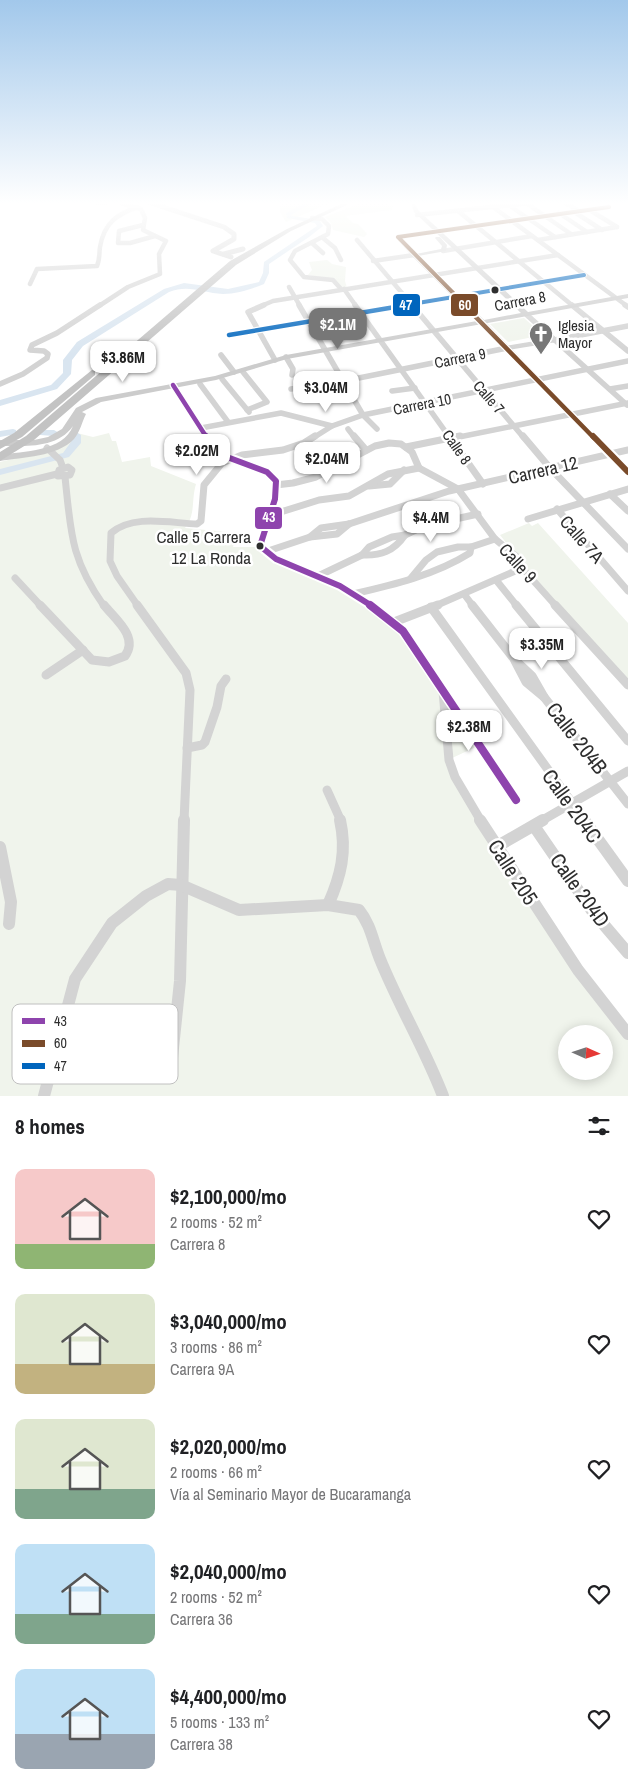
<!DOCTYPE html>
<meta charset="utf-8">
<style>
body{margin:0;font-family:"Archivo Narrow",sans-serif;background:#f6f6f6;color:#202124;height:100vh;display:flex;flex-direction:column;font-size:19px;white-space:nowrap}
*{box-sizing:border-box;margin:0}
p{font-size:16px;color:#757577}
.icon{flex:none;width:28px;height:28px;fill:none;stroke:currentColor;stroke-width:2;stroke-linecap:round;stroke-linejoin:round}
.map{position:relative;height:1096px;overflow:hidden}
.panel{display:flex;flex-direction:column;background:#fff;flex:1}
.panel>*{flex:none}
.needle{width:32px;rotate:93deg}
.controls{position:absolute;left:558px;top:1025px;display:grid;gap:10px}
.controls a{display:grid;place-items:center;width:55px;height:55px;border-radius:50%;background:#fff;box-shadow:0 2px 12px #0003;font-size:25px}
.price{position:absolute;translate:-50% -42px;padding:0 11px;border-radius:10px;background:#fff;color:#222;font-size:16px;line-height:32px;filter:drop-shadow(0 1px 2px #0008)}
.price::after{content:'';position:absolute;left:50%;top:30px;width:15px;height:11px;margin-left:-8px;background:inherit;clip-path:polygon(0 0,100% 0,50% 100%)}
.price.selected{background:#777;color:#fff}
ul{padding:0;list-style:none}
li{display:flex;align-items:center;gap:15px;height:125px;padding:0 15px}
li span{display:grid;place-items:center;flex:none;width:140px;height:100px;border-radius:10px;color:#555}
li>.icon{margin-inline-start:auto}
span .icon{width:60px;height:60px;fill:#fffc;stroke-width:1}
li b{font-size:21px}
h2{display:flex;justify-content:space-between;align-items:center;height:60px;padding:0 15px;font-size:21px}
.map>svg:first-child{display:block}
</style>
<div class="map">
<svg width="628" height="1096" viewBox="0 0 628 1096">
<rect width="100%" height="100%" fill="#fff"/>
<g fill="#f0f4ec" fill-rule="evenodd">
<polygon points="280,203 330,203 286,222 280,212"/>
<polygon points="361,203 389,203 389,205 393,205 392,210 345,216 353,223 358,224 367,234 364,237 333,230 331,223 325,217"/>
<polygon points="327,260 332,264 346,267 345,281 347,288 342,288 335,280 308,275 312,270 309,262"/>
<polygon points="524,318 543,335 508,342 490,324"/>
<path d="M77,433L93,437L109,433L112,441H116L122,462L150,457L151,466L196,484C191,501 196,514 185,528L238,533L233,547H255L263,555L309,578L340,588L392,623L478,746L450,759L454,778L628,1038V1096H0V462L58,448ZM566,1034H604V1071H566Z"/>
<polygon points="529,523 532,526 538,523 628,623 628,680 529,572 500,535"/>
</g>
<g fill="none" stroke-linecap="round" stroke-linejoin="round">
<g fill="#d9e5f0" fill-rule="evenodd">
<path d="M305,203H312L291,215L292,216L319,220L323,226L309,237L269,264V273L264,284C251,289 237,294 223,294C203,293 189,284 169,292L83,346L72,360L71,374L57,389L0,406V400L51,385L63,373V360L77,342L164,289L184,283L228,289L259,282L263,273L264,262L317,226L315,223L287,218L286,213Z"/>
<polygon points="13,429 16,430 16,434 0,437 0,431"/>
<polygon points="43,430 54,430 59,433 54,436 40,435 38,433"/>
<polygon points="76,432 81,435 81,443 69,457 0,475 0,469 63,453 71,442 71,435"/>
</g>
<polyline stroke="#d3d3d3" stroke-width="4.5" points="507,348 555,340"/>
<g stroke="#d3d3d3" stroke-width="4.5">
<polyline points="97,203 105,203"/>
<polyline points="526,203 571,234"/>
<polyline points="566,203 577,210"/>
<polyline points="510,206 555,237"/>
<polyline points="493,207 627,306"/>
<polyline points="588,209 617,227"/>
<polyline points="458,211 573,306"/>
<polyline points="573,211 602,230"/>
<polyline points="559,213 587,232"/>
<polyline points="417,215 529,203"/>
<polyline points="312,218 322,219 329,226 328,234 295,251 290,260 304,277 333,280 341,289"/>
<polyline points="143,225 119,231 118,243 130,243 155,236"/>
<polyline points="323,238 335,248 341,260"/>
<polyline points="357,240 413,306"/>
<polyline points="538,240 617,227"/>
<polyline points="312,243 323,253"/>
<polyline points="443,251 532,236"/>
<polyline points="414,255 398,237 609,207"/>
<polyline points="373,261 414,255"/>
<path d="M30,284L37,269L97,266C100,259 99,254 100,247C104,223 117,214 138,207"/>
<polyline points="289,287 300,306"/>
<polyline points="344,289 356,306"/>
<polyline points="99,306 128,287 160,274 159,254 166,241 143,230 145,218 141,209 121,203"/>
<polyline points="261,306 273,301 558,255"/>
<polyline points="400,306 584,275"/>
</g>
<g stroke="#d3d3d3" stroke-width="5.5">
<polyline points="264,305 248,312 275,360"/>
<polyline points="299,305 363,415 377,429"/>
<polyline points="355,305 450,438"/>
<polyline points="412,305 524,438"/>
<polyline points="572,305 628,351"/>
<polyline points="625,305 628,307"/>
<polyline points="527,315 627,405"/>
<polyline points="482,322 594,438"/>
<polyline points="229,335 407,305"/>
<polyline points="555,340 628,326"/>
<polyline points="221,355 234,372"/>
<polyline points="286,357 293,369 292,375"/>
<polyline points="243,372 267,402 247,410"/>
<polyline points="222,379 249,412"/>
<polyline points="0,384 23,374 47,358 48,354 44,351 30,350 32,345 57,333 100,305"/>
<polyline points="200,384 228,422"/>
<polyline points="173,385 207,438"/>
<polyline points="291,389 344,381 507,348"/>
<polyline points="610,389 628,386"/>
<polyline points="392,391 415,388"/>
<polyline points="201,428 281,413 332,426 363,415 628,361"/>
<polyline points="348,429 355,438"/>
<polyline points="313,438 332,426"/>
<polyline points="454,438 628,403"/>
</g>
<g stroke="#d3d3d3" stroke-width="7">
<polyline points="206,436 227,457 267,472 276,481 275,499 260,546 276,559 340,586 372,606"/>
<polyline points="354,436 366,450"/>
<polyline points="449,436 483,484"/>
<polyline points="523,436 550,468 628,549"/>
<polyline points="593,436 628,472"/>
<polyline points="406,447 460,436"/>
<polyline points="47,448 60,460 63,468"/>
<polygon points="68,467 72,470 70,475 58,476 59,470"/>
<path d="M65,477C71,532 70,558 104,606"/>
<polyline points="276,485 293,483 316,477 375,446 389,443 401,444 412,452 419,468 458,489 495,539 517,557 522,568 556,606"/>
<polyline points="369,486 390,484 404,470"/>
<polyline points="0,488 57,474"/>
<polyline points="610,494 628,511"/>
<polyline points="557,509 628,591"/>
<polyline points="268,516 319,500 349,496 388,474 419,468"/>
<polyline points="528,519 628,489"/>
<polyline points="310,537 337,534 349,524"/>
<polyline points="265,552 310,537 321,528 349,524 449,491 628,450"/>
<path d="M362,555C381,556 394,551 405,535"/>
<polyline points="316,577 362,555 369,547 392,537 405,535 424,526 478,514"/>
<polyline points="15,578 41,606"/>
<polyline points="411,578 426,560 437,552 458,547 471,547 495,539"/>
<polyline points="496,580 517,606"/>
<path d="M353,594C393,585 435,575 470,553L471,547"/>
<polyline points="464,594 473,606"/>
<path d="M138,606L117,576L110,561L111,533C133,514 169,523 197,524L201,521L204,485L222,463L242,455L283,450L304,443L315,436"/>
<polyline points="435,606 522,568"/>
</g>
<g stroke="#d3d3d3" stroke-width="9">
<path d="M40,605L92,660L109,662L125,656C139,637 115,619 104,605"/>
<polyline points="137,605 186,673 190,690 184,821"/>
<polyline points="370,605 403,631 516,800"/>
<polyline points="472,605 515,660 532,676 544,697 628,804"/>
<polyline points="516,605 628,741"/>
<polyline points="555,605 628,685"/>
<polyline points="431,607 585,821"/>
<polyline points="394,622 438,605"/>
<polyline points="515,661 526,682 544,697"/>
<polyline points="46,675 83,650"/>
<polyline points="443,691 449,760 455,777 481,821"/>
<polyline points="187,748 202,745 205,742 217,707 221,686 226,679"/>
<polyline points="327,790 341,821"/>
<polyline points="541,821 628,771"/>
</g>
<g stroke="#d3d3d3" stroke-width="12">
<polyline points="480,820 578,970 628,1034"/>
<polyline points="584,820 628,881"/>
<polyline points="534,826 593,912 628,953"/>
<polyline points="0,847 11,902 9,924"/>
<polyline points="496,847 543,820"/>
<path d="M328,905C341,876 347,851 340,820"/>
<polyline points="170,1077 180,981 184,820"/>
<path d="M44,1096L75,979L112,923L146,896L168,884L181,885L239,910L328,905L359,910C371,925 373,942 380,959C399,1006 425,1049 443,1096"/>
</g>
<g stroke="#d3d3d3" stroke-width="5">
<polyline points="151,203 224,227 234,234 234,239 213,251 231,257"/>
<polyline points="224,254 243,249"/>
</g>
<path fill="#ccc" fill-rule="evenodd" d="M411,203H415L418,210L528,312L628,294V298L287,359L216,380L101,402L82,412L86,414C82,422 80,432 74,439C57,457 23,457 0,461V455C23,451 63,452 73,426C57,449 24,446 0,446V440H34L48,437L62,429L76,408L96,398L215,376L286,355L477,321L411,255L441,249L442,246L435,238L436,237H440L447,245L446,251L418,256L484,320L521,313L414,212Z"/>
<g fill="#c3c3c3" fill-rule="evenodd">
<polygon points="343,203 351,203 291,231 236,265 34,440 0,461 0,452 26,436 230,261 287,229"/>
<polygon points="92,370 95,371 95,375 22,437 0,449 0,441 14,433"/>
</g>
<g stroke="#fff" stroke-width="7">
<polyline id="bus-1-far2" points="173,385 207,438"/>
</g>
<g stroke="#fff" stroke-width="10">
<polyline id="bus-1-far1" points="206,436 227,457 267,472 276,481 275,499 260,546 276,559 340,586 372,606"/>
</g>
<g stroke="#fff" stroke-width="11">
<polyline id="bus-1" points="370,605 403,631 516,800"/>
</g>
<g stroke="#fff" stroke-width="5.5">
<polyline id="bus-2-far2" points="466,306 398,237 609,207"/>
</g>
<g stroke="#fff" stroke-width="7">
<polyline id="bus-2-far1" points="464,305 594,438"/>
</g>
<g stroke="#fff" stroke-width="10">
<polyline id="bus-2" points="593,436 628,472"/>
</g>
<g stroke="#fff" stroke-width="5.5">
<polyline id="bus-3-far1" points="400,306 584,275"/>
</g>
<g stroke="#fff" stroke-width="7">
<polyline id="bus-3" points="229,335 407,305"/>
</g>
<use href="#bus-1-far2" stroke="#8e44ad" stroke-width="4.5"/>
<use href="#bus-1-far1" stroke="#8e44ad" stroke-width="6"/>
<use href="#bus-1" stroke="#8e44ad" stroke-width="8"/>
<use href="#bus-2-far2" stroke="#7a4b2a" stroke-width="4"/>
<use href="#bus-2-far1" stroke="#7a4b2a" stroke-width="4.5"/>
<use href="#bus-2" stroke="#7a4b2a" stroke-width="6"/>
<use href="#bus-3-far1" stroke="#0065bd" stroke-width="4"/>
<use href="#bus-3" stroke="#0065bd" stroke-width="4.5"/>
</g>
<linearGradient id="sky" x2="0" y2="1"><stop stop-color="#a2c8eb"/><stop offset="0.57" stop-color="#fff"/><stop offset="1" stop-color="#fff" stop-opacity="0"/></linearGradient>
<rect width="628" height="356" fill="url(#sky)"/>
<defs>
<g id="church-pin" transform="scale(1.25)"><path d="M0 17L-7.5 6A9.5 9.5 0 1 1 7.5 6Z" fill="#777" stroke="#fff"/><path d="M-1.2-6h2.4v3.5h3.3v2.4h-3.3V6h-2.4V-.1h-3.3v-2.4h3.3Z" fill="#fff"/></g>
</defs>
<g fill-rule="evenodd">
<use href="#church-pin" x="541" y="334"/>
</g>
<g fill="#2e2e2e" stroke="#fff" stroke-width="2">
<circle cx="495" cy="290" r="4.5"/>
<circle cx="260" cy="546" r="4.5"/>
</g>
<g text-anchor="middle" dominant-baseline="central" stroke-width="5" stroke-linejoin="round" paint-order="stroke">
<g font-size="15" fill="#2e2e2e" stroke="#fff">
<text transform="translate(520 301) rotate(-11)">Carrera 8</text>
<text transform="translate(460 358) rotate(-11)">Carrera 9</text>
<text transform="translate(489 397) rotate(49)">Calle 7</text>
<text transform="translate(422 404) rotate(-11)">Carrera 10</text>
<text transform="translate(457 447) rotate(55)">Calle 8</text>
</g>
<g font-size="15" fill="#2e2e2e" stroke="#fff" text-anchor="start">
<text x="558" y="325">Iglesia<tspan x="558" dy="17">Mayor</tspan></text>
</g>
<g font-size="17" fill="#2e2e2e" stroke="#fff" text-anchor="end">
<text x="251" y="536">Calle 5 Carrera<tspan x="251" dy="21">12 La Ronda</tspan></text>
</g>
<g font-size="18" fill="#2e2e2e" stroke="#fff">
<text transform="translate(543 470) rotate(-13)">Carrera 12</text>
<text transform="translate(582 539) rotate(49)">Calle 7A</text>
<text transform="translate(518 563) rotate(48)">Calle 9</text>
</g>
<g font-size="21" fill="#2e2e2e" stroke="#fff">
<text transform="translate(577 738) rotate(52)">Calle 204B</text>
<text transform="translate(572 806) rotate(54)">Calle 204C</text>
<text transform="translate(513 872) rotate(57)">Calle 205</text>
<text transform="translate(580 890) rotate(54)">Calle 204D</text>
</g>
</g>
<rect x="12" y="1004" width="166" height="80" rx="8" fill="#fff" stroke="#c0c0c0" stroke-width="1"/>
<rect x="22" y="1018" width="23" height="6" fill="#8e44ad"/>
<rect x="22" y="1040" width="23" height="7" fill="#7a4b2a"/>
<rect x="22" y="1063" width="23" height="6" fill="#0065bd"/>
<g font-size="14" fill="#2e2e2e">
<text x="54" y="1026">43</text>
<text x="54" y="1048">60</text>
<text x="54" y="1071">47</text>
</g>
<g stroke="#fff" stroke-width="2">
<rect x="392" y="293" width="29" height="24" rx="5" fill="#0065bd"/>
<rect x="450" y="293" width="29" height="24" rx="5" fill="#7a4b2a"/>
<rect x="254" y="506" width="29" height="24" rx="5" fill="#8e44ad"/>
</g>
<g font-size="14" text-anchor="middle" font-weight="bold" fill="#fff">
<text x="406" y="310">47</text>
<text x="465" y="310">60</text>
<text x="269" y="522">43</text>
</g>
</svg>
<div class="controls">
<a><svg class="needle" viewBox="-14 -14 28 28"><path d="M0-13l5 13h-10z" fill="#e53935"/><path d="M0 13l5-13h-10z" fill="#757577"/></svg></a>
</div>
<b class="price selected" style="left:338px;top:350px">$2.1M</b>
<b class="price" style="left:123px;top:383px">$3.86M</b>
<b class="price" style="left:326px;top:413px">$3.04M</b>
<b class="price" style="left:197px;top:476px">$2.02M</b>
<b class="price" style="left:327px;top:484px">$2.04M</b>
<b class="price" style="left:431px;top:543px">$4.4M</b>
<b class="price" style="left:542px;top:670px">$3.35M</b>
<b class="price" style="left:469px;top:752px">$2.38M</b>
</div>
<section class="panel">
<h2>8 homes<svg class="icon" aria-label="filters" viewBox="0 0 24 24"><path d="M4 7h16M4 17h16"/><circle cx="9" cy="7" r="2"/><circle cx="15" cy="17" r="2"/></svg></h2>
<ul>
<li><span style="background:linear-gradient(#f6c9c9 75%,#8fb573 0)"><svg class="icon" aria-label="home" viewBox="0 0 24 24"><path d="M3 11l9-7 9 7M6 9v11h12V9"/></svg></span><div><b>$2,100,000/mo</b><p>2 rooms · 52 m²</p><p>Carrera 8</p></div><svg class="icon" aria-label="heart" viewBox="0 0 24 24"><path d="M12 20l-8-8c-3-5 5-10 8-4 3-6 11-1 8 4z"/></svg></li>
<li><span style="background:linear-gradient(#dfe7d0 70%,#c2b280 0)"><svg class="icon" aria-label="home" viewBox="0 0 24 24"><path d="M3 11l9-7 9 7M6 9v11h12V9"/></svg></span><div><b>$3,040,000/mo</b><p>3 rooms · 86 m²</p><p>Carrera 9A</p></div><svg class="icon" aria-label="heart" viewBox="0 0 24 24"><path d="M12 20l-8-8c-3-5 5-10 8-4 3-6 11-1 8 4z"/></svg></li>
<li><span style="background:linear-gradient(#dfe7d0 70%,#7fa58c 0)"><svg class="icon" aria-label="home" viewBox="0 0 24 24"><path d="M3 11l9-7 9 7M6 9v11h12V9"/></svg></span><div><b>$2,020,000/mo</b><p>2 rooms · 66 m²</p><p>Vía al Seminario Mayor de Bucaramanga</p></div><svg class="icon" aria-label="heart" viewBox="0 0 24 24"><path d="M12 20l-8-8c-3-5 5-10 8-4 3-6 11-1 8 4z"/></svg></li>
<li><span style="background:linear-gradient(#bfe0f5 70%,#7fa58c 0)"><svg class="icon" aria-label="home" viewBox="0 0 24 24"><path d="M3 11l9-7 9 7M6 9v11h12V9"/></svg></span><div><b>$2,040,000/mo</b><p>2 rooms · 52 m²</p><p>Carrera 36</p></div><svg class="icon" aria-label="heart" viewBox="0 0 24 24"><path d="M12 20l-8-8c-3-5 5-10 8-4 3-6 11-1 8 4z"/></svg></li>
<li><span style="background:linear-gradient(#bfe0f5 65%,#9aa5b1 0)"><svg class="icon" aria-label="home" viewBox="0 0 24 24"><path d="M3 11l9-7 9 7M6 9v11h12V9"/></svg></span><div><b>$4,400,000/mo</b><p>5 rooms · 133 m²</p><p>Carrera 38</p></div><svg class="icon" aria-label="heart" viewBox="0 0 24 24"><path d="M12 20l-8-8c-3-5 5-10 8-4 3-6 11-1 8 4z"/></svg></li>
</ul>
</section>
